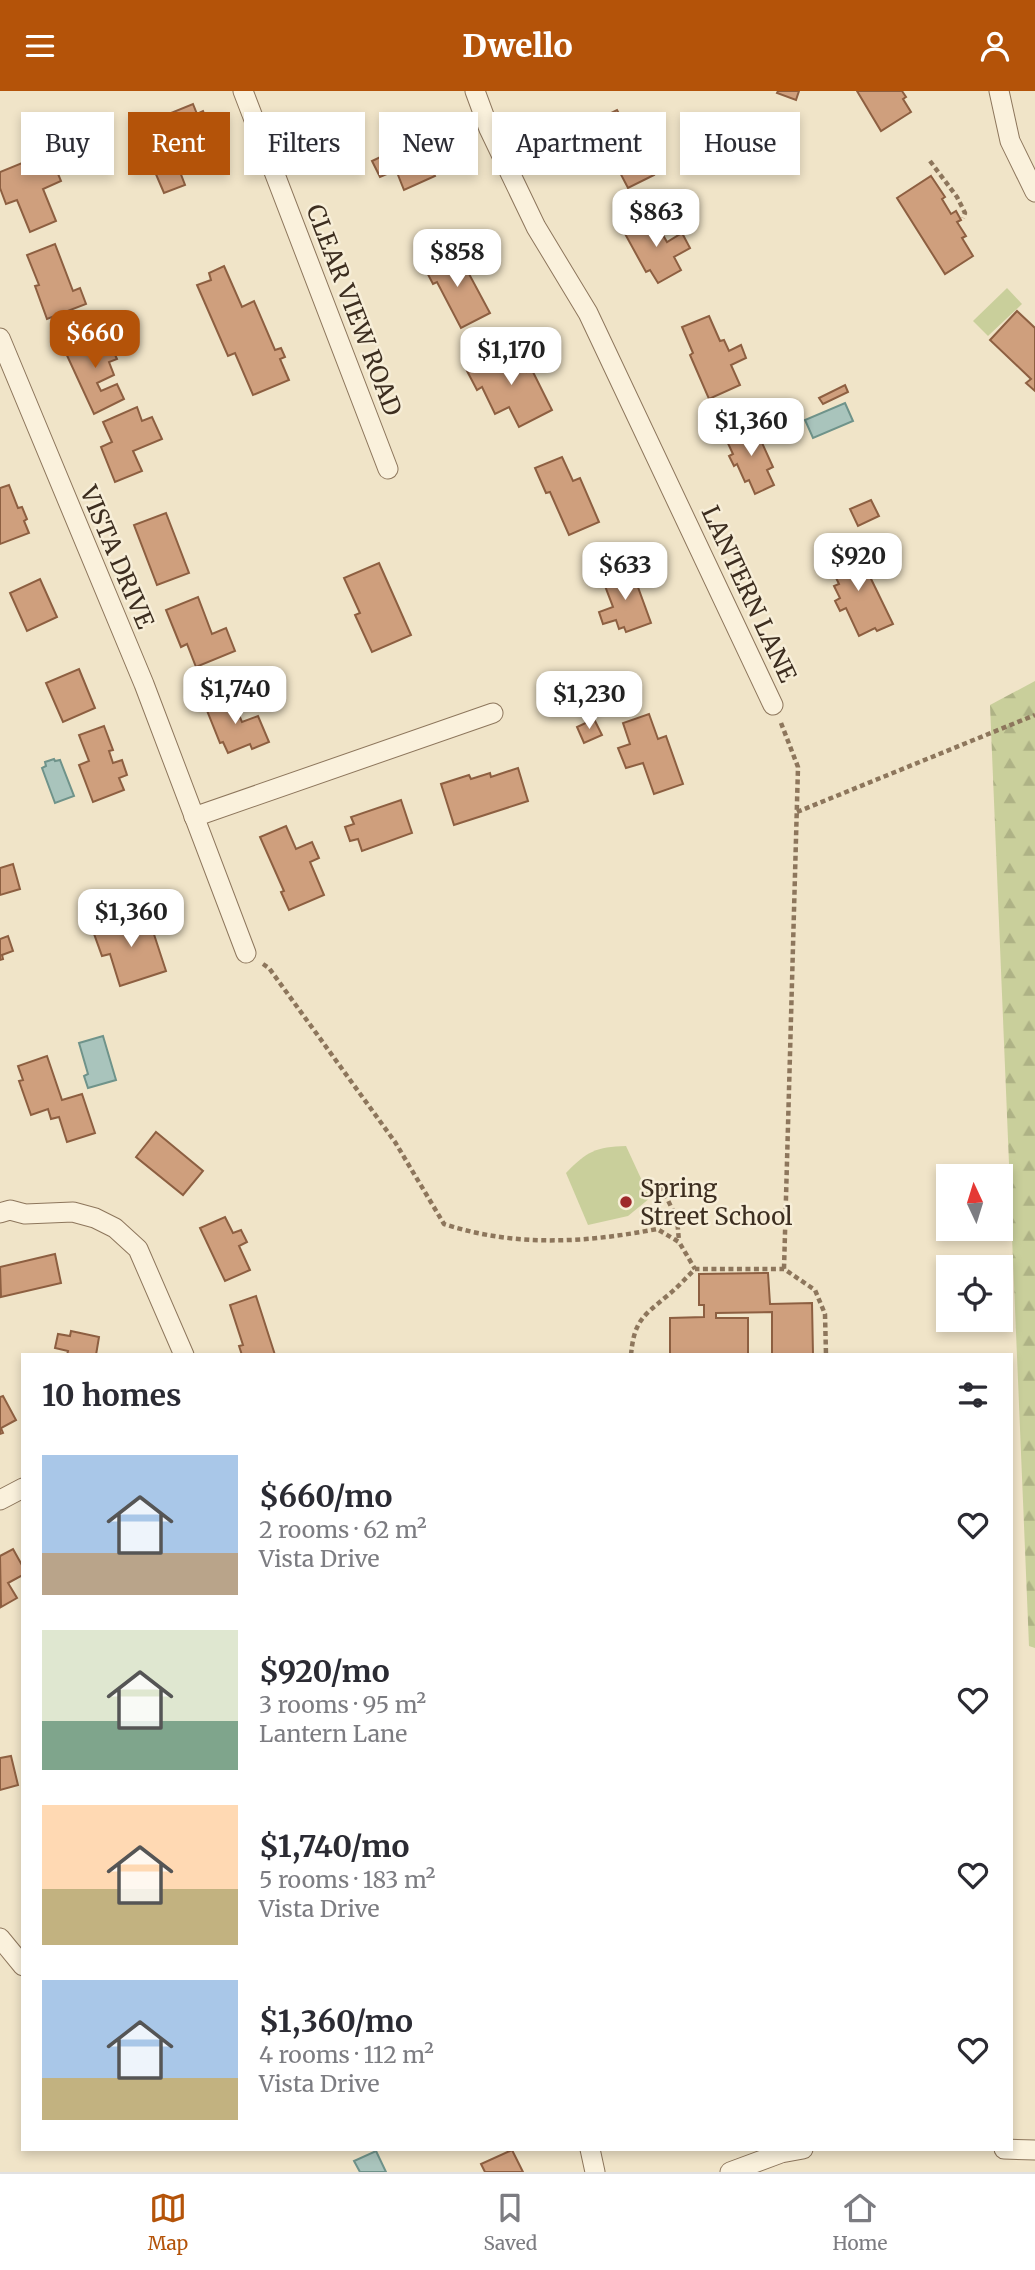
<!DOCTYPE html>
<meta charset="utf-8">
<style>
body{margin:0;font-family:Merriweather,serif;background:#f7f7f7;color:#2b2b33;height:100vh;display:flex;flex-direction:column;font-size:26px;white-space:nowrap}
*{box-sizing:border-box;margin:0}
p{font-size:23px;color:#7c7c81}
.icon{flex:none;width:38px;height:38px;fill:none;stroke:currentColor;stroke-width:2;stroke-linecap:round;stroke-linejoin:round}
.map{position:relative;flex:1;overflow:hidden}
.side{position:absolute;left:21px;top:1262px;width:992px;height:798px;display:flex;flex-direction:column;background:#fff;border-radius:0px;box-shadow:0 4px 10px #0003}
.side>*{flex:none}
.banner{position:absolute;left:21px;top:21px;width:994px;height:63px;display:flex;gap:14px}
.needle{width:46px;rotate:356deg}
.fabs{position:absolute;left:936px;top:1073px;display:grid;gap:14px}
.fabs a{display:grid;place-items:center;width:77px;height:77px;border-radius:0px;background:#fff;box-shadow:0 4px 10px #0003;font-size:35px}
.price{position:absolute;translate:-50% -60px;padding:0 16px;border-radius:14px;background:#fff;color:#222;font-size:23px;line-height:46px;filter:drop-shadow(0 2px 4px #0008)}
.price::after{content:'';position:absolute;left:50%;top:42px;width:21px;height:16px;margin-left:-10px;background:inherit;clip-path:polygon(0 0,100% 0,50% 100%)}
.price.on{background:#b45309;color:#fff}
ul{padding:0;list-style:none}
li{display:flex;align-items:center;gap:21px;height:175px;padding:0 21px}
li span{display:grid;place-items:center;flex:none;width:196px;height:140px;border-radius:0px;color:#555}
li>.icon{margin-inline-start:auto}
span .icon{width:84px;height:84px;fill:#fffc;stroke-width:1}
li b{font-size:30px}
h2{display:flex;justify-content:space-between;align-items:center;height:84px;padding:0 21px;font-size:30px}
.pill{padding:0 24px;border-radius:0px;background:#fff;box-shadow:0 4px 10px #0003;font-size:24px;line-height:63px}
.pill.on{background:#b45309;color:#fff}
header{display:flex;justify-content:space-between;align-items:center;height:91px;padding:0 21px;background:#b45309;color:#fff;font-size:32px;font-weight:800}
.tab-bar{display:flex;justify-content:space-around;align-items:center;height:98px;border-top:2px solid #e1e1e2;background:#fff;font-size:19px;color:#7c7c81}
.tab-bar a{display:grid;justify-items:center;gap:4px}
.tab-bar .on{color:#b45309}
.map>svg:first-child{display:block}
</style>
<header><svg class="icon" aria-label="menu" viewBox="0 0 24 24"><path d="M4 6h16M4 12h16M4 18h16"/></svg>Dwello<svg class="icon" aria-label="person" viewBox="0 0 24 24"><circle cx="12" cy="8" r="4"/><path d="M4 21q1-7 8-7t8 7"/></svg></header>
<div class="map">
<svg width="1035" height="2081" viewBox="0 0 1035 2081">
<defs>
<pattern id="forest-firs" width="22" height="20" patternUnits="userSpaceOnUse" patternTransform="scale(1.75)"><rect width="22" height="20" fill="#c9cf9b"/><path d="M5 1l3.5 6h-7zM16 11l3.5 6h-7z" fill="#aeb285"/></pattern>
</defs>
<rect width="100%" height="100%" fill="#f0e4c8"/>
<polygon fill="url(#forest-firs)" points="1035,590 1035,1557 1029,1555 990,614"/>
<g fill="#c9cf9b">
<polygon points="1007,197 1022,213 988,245 973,230"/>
<path d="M626,1055L650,1107L628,1125L588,1134L566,1082C587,1060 596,1056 626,1055Z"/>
</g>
<g fill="#a9c4bc" stroke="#6f938a" stroke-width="2">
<polygon points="845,312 853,330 813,347 805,329"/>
<polygon points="54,668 55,670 60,669 74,705 55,712 42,677 46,675 45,671"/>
<polygon points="103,945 116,989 88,997 84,985 88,983 79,952"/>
<polygon points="376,2060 386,2081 360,2081 354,2070"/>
</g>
<g fill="#cf9f7d" stroke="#8d5f41" stroke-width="2">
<polygon points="778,0 799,0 796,9 777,2"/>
<polygon points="857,0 902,0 906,6 903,8 911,21 881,40"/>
<polygon points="193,13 197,23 203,20 209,34 202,36 205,44 191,50 193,56 176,63 168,42 163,43 159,33 163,31 161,26"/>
<polygon points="617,19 626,36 640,30 648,46 637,51 654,84 628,97 615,72 608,75 587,34"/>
<polygon points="413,39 435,85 404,99 396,79 380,86 372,70 387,63 383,53"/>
<polygon points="49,61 61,90 43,98 56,130 30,141 17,109 6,113 0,97 0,81"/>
<polygon points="177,73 185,94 164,102 155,81"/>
<polygon points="931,85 945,106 942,108 951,123 956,120 961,129 957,131 966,145 962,147 973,165 945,183 897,107"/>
<polygon points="652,125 667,151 682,142 690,157 674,166 681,179 658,192 650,179 646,181 624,141"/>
<polygon points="55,153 73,200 80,197 86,213 47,228 35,195 39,194 27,164"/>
<polygon points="451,159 464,183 468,181 490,222 461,237 437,191 433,193 423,174"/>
<polygon points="224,175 242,216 254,210 275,259 281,257 285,266 280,268 289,289 253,304 235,262 228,265 197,194 211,189 209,182"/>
<polygon points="1017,220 1035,237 1035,300 1026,292 1031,288 990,249"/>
<polygon points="709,225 720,250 724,249 729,260 741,254 746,267 731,274 740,294 709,308 690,264 693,262 682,236"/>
<polygon points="104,240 117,268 109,271 114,284 97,292 101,300 117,293 124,308 94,323 64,258"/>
<polygon points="515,256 527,281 532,279 552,319 519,336 509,316 495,323 482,296 477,299 467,280"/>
<polygon points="845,294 848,301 823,313 819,307"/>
<polygon points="137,316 142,330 152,326 162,348 133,360 142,380 115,391 101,356 112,351 103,331"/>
<polygon points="753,332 773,376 767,379 774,394 755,403 749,389 745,391 737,373 734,375 729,365 733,363 725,346"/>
<polygon points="562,366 573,390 580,387 599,431 569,444 550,401 546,402 535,377"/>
<polygon points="9,394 18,417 22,416 27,428 24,430 29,442 0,453 0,397"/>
<polygon points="871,409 879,425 858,435 850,418"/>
<polygon points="166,422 189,482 157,494 134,434"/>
<polygon points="855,455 893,533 877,540 875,537 859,545 846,517 840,520 835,510 840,507 834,495 839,493 827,468"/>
<polygon points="379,472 411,544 372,561 355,524 360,522 344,487"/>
<polygon points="631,477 651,532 626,541 624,536 619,538 616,529 603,533 599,521 613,516 602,487"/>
<polygon points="40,488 57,526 27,540 10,502"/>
<polygon points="198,506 212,543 226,537 235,560 196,576 187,553 181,556 166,519"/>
<polygon points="79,578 95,617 63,631 46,592"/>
<polygon points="229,601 242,631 258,625 269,651 252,658 250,653 228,662 223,651 220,652 206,617 220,611 218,606"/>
<polygon points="649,623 658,648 666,645 683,693 654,703 643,672 626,677 618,657 630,653 623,632"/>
<polygon points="594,628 602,644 584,652 577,636"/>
<polygon points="104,635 113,659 109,660 113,672 122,669 127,684 119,687 124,699 93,711 79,674 89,670 79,644"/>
<polygon points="518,677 528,710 454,734 441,693 469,684 471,688 490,682 491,686"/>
<polygon points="401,709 412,742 362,760 358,748 350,750 345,736 354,733 351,726"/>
<polygon points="286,735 296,758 312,751 319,767 310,771 324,804 289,819 281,801 284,800 260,746"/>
<polygon points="13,773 20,798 0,804 0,777"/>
<polygon points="147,822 166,880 120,895 110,863 102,865 93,840"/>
<polygon points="8,845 13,860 2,864 3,868 0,869 0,848"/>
<polygon points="47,965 62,1009 82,1003 95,1042 67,1051 59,1026 51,1028 48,1018 31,1024 19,990 23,989 18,975"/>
<polygon points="156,1041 203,1080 183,1104 136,1066"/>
<polygon points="225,1126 233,1142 241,1139 247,1151 239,1155 250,1179 225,1190 200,1137"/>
<polygon points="55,1163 61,1192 1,1206 0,1176"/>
<polygon points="768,1182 770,1213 812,1212 813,1264 772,1264 772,1221 716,1222 716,1227 748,1227 748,1264 670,1264 670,1227 704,1226 704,1214 699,1214 699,1183"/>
<polygon points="256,1205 275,1264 242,1264 239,1255 243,1254 230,1214"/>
<polygon points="71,1240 99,1246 96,1264 67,1264 68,1260 55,1257 58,1243 70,1245"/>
<polygon points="3,1305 16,1329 1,1337 3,1342 0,1343 0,1306"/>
<polygon points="13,1458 23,1476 23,1484 8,1492 17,1507 1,1516 0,1465"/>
<polygon points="11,1665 18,1694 0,1699 0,1667"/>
<polygon points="512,2059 523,2081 485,2081 481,2073"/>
</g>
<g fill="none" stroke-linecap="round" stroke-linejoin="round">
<g stroke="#8d765c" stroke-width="21">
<g id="minor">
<polyline points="243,0 388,378"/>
<polyline points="475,0 489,38 536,136 588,222 773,614"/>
<polyline points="999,0 1010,50 1035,101"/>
<polyline points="0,247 144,593 246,862"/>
<polyline points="194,726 493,622"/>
<polyline points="0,1122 10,1119 25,1123 73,1121 95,1127 115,1137 138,1158 184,1264"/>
<polyline points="0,1409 23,1397"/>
<polyline points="0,1847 23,1875"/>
<polyline points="590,2058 595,2081"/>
<polyline points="1004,2058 1035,2059"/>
<polyline points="730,2081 781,2062 803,2058"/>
</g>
</g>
<g stroke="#8d765c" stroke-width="4.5" stroke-dasharray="5 3.5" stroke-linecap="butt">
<polyline points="930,70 957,106 965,122 963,127"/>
<polyline points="781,632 798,676 784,1178"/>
<polyline points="797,721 1035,624"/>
<path d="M263,873L269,877L395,1051L444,1133C514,1156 585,1152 657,1138L679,1151L695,1178"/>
<polyline points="643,1093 662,1097 677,1128 679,1150"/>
<path d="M631,1264C634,1230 643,1225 667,1205C677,1197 686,1187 695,1178H784L815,1199L825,1223L826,1264"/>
</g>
<use href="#minor" stroke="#faf1dc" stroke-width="19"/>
</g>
<circle fill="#9e2a2b" stroke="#f7eed8" stroke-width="2.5" cx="626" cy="1111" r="7"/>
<g text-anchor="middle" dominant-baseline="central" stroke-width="5" stroke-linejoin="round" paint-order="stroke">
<g font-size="24" fill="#3d2e20" stroke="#f7eed8">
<text transform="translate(354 219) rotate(69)">CLEAR VIEW ROAD</text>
<text transform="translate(117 466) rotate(67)">VISTA DRIVE</text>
<text transform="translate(749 503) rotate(65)">LANTERN LANE</text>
</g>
<g font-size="24" fill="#3d2e20" stroke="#f7eed8" text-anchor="start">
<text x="640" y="1097">Spring<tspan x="640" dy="28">Street School</tspan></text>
</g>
</g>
</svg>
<div class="fabs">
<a><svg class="needle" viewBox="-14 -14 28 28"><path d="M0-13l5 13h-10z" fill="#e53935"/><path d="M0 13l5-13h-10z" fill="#7c7c81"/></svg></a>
<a><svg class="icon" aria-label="locate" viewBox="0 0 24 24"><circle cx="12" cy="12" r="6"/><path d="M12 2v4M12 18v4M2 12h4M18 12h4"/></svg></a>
</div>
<b class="price" style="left:656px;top:158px">$863</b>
<b class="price" style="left:457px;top:198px">$858</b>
<b class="price on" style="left:95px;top:279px">$660</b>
<b class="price" style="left:511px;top:296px">$1,170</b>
<b class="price" style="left:751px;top:367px">$1,360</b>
<b class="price" style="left:858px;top:502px">$920</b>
<b class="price" style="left:625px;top:511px">$633</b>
<b class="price" style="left:235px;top:635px">$1,740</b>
<b class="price" style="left:589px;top:640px">$1,230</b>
<b class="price" style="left:131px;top:858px">$1,360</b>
<div class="banner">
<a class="pill">Buy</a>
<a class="pill on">Rent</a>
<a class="pill">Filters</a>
<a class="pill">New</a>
<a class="pill">Apartment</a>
<a class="pill">House</a>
</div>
<section class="side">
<h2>10 homes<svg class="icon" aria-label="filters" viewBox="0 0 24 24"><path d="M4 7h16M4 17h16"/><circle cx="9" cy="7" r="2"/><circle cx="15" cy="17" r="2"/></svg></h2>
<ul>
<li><span style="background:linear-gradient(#a9c7e8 70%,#b9a48a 0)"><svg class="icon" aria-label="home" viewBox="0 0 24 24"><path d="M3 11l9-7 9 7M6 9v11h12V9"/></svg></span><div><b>$660/mo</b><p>2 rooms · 62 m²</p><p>Vista Drive</p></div><svg class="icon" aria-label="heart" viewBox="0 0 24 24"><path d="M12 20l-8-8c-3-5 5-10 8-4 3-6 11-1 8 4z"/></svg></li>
<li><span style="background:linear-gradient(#dfe7d0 65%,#7fa58c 0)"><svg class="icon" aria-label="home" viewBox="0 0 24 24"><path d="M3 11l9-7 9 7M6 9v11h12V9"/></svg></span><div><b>$920/mo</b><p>3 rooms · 95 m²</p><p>Lantern Lane</p></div><svg class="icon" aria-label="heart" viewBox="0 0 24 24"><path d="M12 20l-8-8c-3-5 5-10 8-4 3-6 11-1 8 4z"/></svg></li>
<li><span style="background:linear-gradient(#ffd9b3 60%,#c2b280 0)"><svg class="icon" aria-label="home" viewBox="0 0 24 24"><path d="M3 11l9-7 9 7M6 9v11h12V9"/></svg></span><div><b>$1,740/mo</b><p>5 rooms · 183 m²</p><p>Vista Drive</p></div><svg class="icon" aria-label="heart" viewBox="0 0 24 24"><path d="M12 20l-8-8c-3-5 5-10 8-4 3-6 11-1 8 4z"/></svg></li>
<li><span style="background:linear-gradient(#a9c7e8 70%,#c2b280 0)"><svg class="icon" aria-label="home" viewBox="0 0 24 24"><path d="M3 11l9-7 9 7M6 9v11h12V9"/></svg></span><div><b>$1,360/mo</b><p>4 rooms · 112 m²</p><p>Vista Drive</p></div><svg class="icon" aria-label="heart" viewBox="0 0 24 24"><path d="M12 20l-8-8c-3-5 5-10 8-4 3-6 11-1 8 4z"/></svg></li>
</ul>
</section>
</div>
<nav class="tab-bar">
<a class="on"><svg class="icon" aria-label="map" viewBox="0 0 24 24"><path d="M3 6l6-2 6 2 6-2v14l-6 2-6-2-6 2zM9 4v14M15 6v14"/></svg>Map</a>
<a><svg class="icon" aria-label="saved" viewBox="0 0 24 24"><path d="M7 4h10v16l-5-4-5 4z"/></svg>Saved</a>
<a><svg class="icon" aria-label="home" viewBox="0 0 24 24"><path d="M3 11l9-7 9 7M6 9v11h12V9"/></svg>Home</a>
</nav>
